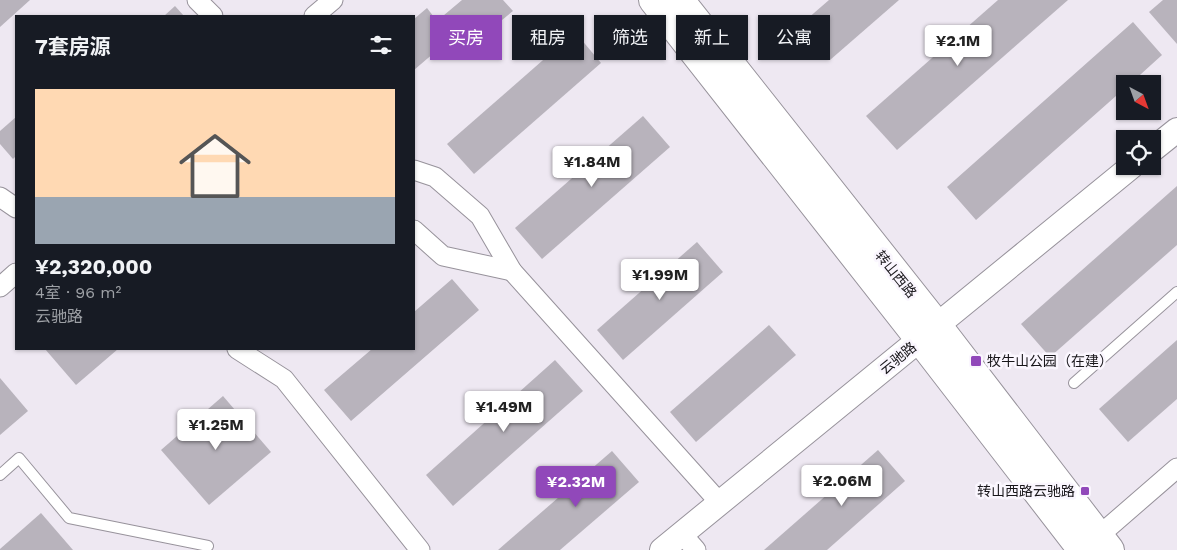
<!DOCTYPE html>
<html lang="zh">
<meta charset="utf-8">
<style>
body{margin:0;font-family:"Work Sans","Noto Sans SC",sans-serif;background:#242831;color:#f1f3f6;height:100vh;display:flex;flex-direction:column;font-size:19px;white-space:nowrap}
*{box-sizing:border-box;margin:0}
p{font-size:16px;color:#9ea1a6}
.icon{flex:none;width:28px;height:28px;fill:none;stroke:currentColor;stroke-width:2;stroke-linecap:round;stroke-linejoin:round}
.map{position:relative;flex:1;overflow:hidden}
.panel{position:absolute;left:15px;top:15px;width:400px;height:335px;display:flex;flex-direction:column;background:#171b24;border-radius:0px;box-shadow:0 1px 4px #0004}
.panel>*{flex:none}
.guide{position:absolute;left:430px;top:15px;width:475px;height:45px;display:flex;gap:10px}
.needle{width:32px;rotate:139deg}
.fabs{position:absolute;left:1116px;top:75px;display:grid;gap:10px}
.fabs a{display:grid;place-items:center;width:45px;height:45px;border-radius:0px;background:#171b24;box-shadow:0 1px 4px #0004;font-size:25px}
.price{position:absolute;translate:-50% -42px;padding:0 11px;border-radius:5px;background:#fff;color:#222;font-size:16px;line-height:32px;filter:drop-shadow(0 1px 2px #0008)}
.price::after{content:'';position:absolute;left:50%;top:30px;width:15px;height:11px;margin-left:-8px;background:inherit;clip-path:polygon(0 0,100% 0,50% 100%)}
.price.active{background:#9148ba;color:#fff}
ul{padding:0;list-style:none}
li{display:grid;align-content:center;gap:10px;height:265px;padding:0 20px}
li span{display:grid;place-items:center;height:155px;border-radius:0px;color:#555}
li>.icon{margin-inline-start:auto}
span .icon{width:90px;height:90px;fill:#fffc;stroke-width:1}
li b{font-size:21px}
h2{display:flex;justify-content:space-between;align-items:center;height:60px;padding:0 20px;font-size:21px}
.tag{padding:0 18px;border-radius:0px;background:#171b24;box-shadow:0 1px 4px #0004;font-size:18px;line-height:45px}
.tag.active{background:#9148ba;color:#fff}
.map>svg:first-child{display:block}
</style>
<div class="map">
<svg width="1177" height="550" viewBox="0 0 1177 550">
<rect width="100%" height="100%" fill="#eee8f2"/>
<g fill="#b8b3bc">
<polygon points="0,0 30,0 0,27"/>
<polygon points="462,0 503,0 513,11 459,55 448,41 414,70 414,19 427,8 437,21"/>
<polygon points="829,0 899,0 830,60 799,26"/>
<polygon points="998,0 1068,0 897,150 866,116"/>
<polygon points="1163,0 1177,0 1177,44 1149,12"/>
<polygon points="175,6 184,16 164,16"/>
<polygon points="1133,22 1162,55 1130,84 1125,84 1125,88 976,220 947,187"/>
<polygon points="575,32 601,63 474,174 447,144"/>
<polygon points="643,116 670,147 542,259 515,228"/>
<polygon points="16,117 16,156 13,159 0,144 0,131"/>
<polygon points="1177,186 1177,245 1050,357 1021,324"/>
<polygon points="697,242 723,272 623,360 597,330"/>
<polygon points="452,279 479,310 351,421 324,390 372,349 414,349 414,312"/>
<polygon points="769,325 796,355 696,442 670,412"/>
<polygon points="1177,340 1177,399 1128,442 1099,409"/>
<polygon points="45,349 118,349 76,385"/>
<polygon points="555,360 583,391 453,506 426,475"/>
<polygon points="0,378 28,411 0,435"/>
<polygon points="223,396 271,452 209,505 161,450"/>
<polygon points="878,450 905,481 827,550 764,550"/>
<polygon points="612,451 639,482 560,550 498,550"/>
<polygon points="41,513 73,550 0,550 0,549"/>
</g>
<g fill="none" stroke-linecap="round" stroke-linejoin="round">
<g stroke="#97929b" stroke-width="12">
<g id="service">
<polyline points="1074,383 1177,292"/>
<polyline points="0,475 19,458 69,518 208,546"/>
</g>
</g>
<g stroke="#97929b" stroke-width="21">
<g id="minor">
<polyline points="197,0 213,16"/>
<polyline points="314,16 333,0"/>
<polyline points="414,170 435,177 480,216 512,271 720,503"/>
<polyline points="0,197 16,208"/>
<polyline points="414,230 443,256 512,271"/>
<polyline points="0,287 16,273"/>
<polyline points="237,349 284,379 420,550"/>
<polyline points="1102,533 1177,468"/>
<polyline points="682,534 696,550"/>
</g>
</g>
<g stroke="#97929b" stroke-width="26">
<g id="tertiary">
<polyline points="1152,150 1177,130"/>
<polyline points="662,550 1132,166"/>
</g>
</g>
<g stroke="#97929b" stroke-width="30">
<g id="secondary">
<polyline points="653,0 920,340 1082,550"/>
<polyline points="680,0 938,326 1110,550"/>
</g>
</g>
<use href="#service" stroke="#fff" stroke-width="10"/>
<use href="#minor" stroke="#fff" stroke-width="19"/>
<use href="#tertiary" stroke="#fff" stroke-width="24"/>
<use href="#secondary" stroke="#fff" stroke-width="28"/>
</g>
<g fill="#9148ba" stroke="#faf6fe" stroke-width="2">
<rect x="970" y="355" width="12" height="12" rx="2.5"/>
<rect x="1080" y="486" width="10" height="10" rx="2.5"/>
</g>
<g text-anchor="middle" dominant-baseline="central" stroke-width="5" stroke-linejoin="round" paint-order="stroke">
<g font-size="14" fill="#18161a" stroke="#faf6fe">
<text transform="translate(896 274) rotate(51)">转山西路</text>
<text transform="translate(898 358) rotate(-39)">云驰路</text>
</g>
<g font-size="14" fill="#18161a" stroke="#faf6fe" text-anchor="start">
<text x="987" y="361">牧牛山公园（在建）</text>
<text x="1075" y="491" text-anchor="end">转山西路云驰路</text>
</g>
</g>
</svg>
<div class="fabs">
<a><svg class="needle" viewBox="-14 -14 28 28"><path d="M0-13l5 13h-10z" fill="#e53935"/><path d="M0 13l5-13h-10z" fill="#9ea1a6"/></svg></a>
<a><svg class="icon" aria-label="locate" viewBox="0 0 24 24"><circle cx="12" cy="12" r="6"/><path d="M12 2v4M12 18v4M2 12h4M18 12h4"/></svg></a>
</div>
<b class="price" style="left:958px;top:67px">¥2.1M</b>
<b class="price" style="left:592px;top:188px">¥1.84M</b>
<b class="price" style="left:660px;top:301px">¥1.99M</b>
<b class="price" style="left:504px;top:433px">¥1.49M</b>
<b class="price" style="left:216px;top:451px">¥1.25M</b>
<b class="price" style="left:842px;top:507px">¥2.06M</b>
<b class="price active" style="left:576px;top:508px">¥2.32M</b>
<div class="guide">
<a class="tag active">买房</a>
<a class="tag">租房</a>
<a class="tag">筛选</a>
<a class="tag">新上</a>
<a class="tag">公寓</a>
</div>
<section class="panel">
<h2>7套房源<svg class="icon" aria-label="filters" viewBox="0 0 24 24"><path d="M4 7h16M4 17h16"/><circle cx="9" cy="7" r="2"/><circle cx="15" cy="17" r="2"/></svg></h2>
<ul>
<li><span style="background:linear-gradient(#ffd9b3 70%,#9aa5b1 0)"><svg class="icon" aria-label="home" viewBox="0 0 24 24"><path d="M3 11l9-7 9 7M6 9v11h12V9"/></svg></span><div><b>¥2,320,000</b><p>4室 · 96 m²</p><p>云驰路</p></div></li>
</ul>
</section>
</div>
